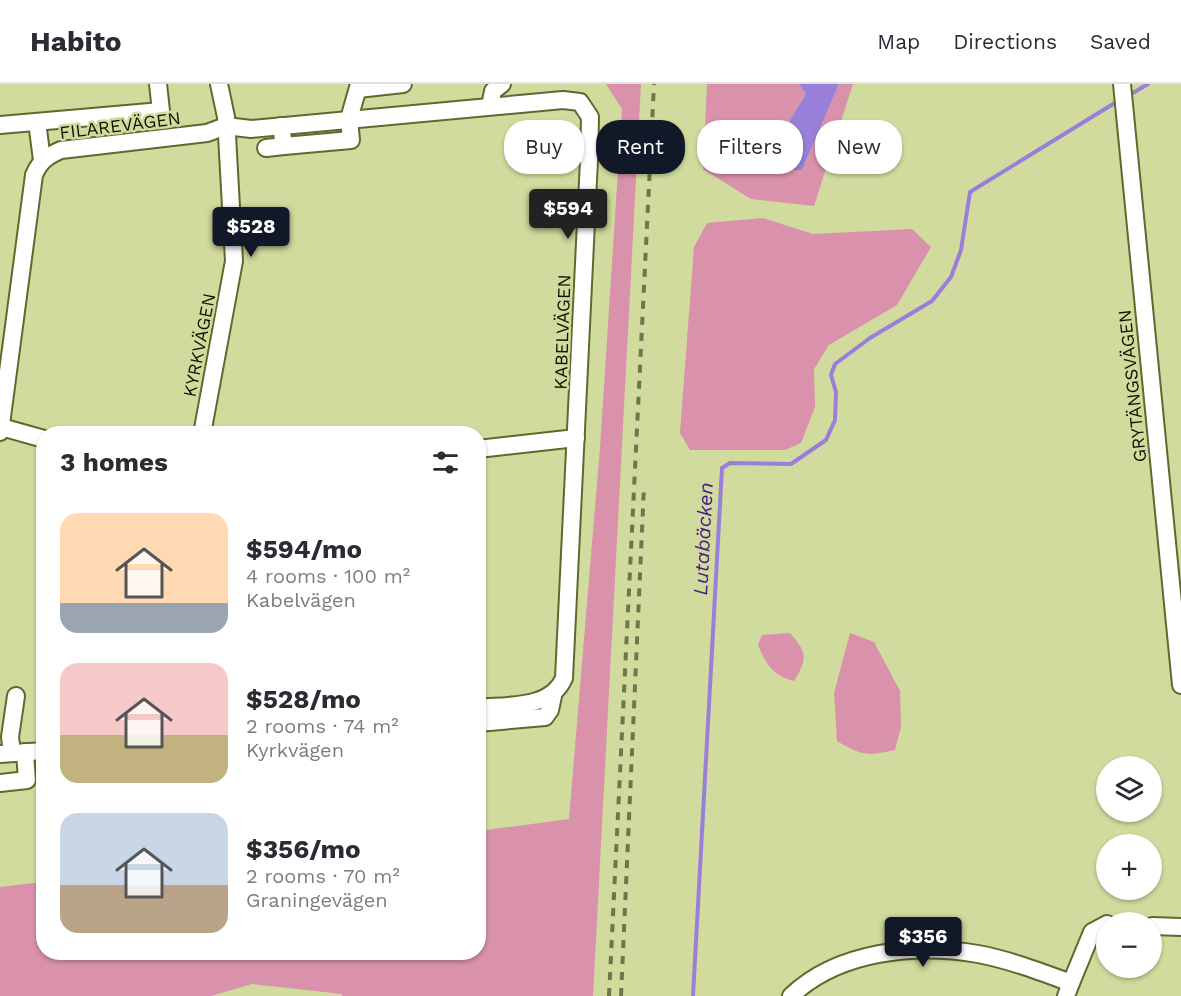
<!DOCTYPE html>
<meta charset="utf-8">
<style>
body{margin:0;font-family:"Work Sans",sans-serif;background:#f7f7f7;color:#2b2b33;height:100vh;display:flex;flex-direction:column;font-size:22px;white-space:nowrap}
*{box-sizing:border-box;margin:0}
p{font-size:20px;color:#7c7c81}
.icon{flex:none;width:33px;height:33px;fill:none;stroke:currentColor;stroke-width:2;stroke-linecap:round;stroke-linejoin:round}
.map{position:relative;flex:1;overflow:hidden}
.drawer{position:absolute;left:36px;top:342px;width:450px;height:534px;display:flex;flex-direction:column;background:#fff;border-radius:24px;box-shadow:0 2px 4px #0004}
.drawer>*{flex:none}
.guide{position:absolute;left:504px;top:36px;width:570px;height:54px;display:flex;gap:12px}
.fabs{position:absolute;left:1096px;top:672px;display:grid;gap:12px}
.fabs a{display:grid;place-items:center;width:66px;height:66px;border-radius:50%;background:#fff;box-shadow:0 2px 4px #0004;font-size:30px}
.price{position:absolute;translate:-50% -51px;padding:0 14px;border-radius:6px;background:#111827;color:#fff;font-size:20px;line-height:39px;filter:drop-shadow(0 2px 3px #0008)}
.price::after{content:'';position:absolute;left:50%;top:36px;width:18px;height:14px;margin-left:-9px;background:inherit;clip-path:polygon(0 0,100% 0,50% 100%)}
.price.current{background:#222;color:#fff}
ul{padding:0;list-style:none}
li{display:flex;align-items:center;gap:18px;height:150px;padding:0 24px}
li span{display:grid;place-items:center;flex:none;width:168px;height:120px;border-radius:18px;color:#555}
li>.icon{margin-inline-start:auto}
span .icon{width:72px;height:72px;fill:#fffc;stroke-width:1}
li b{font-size:26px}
h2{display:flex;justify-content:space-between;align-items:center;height:72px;padding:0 24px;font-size:26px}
.pill{padding:0 21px;border-radius:24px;background:#fff;box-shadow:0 2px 4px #0004;font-size:21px;line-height:54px}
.pill.current{background:#111827;color:#fff}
header{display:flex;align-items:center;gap:36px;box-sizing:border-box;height:84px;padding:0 30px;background:#fff;border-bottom:2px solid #e1e1e2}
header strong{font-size:28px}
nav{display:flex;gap:33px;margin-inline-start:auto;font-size:21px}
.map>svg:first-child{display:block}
</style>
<header>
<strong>Habito</strong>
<nav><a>Map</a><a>Directions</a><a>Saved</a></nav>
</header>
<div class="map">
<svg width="1181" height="912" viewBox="0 0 1181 912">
<rect width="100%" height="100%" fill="#d1db9d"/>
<g fill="#d991ac">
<polygon points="606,0 641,0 593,912 342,912 342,910 252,900 211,912 0,912 0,803 43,798 44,868 478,868 479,747 569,735 600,364 622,25"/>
<polygon points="707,0 799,0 806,10 790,36 782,86 802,86 839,0 853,0 814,122 751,115 703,85"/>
<polygon points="763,134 813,150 912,145 931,163 897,221 829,261 814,285 815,323 801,359 785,366 690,366 680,349 694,163 707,139"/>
<path d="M790,549C807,569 808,574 794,597C773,592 766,580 758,561L762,551Z"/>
<path d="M850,549L874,558L900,607L901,643L895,666C867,672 862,672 837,657L834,609Z"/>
</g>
<polygon fill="#997fd9" points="799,0 839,0 802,86 782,86 790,36 806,10"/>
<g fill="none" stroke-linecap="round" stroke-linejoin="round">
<g stroke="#997fd9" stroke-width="4">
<polyline points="1131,10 1148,0"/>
<polyline points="693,912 722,384 730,379 791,380 826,356 835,336 836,308 831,291 835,280 870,254 932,217 951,193 961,166 970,108 1118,17"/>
</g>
<g stroke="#60682e" stroke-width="20">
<g id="minor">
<polyline points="1122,0 1181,601"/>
<polyline points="358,5 403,0"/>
<polyline points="490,22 493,7 502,0"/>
<polyline points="37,38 42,76"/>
<polyline points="0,41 161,27 158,0"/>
<polyline points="281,42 284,62 351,56 349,35 359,0"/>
<polyline points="266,64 284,62"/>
<polyline points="1,343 44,355"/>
<path d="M0,348L34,91C40,77 47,72 61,66L207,49L226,42L251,45L563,16L580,18L590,33L589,76L564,594C551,625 508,621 478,624"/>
<polyline points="202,350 234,177 226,33 219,0"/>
<polyline points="478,365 576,354"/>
<polyline points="478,639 545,633 550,626 553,612"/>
<polyline points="12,669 10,653 16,612"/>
<polyline points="0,670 44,667"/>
<polyline points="0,699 27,696 25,668"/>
<polyline points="1152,842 1181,843"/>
<polyline points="1071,899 1092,848 1107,840"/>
<path d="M791,912C838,867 916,859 978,870C1010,876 1041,888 1071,899L1066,912"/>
</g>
</g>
<use href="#minor" stroke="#fff" stroke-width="16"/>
<g stroke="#6f764d" stroke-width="4" stroke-dasharray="8 8" stroke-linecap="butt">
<polyline points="609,912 654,0"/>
<polyline points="621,912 644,402"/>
</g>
</g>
<g text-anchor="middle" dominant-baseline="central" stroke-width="5" stroke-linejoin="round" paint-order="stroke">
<g font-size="18" fill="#101300" stroke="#d1db9d">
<text transform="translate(120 41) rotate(-7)">FILAREVÄGEN</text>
<text transform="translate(562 248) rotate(-88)">KABELVÄGEN</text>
<text transform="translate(199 261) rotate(-79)">KYRKVÄGEN</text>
<text transform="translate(1132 302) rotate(-96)">GRYTÄNGSVÄGEN</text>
</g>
<g font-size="20" font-style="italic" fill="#471a85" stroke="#d1db9d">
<text transform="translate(703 455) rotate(-87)">Lutabäcken</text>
</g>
</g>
</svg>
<div class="fabs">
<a><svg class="icon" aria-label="layers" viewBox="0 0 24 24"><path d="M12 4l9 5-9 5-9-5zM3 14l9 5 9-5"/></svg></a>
<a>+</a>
<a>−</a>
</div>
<b class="price current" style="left:568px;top:156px">$594</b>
<b class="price" style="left:251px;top:174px">$528</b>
<b class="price" style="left:923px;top:884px">$356</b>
<div class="guide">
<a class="pill">Buy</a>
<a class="pill current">Rent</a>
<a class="pill">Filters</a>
<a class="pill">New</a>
</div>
<section class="drawer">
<h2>3 homes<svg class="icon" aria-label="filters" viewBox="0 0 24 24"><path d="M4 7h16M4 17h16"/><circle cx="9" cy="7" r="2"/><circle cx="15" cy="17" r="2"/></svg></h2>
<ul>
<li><span style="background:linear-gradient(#ffd9b3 75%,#9aa5b1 0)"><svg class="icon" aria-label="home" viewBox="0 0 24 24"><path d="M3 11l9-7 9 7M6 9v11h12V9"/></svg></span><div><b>$594/mo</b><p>4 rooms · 100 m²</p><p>Kabelvägen</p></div></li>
<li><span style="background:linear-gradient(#f6c9c9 60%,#c2b280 0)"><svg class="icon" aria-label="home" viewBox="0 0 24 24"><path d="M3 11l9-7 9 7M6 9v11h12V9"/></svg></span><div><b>$528/mo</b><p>2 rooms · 74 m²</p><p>Kyrkvägen</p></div></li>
<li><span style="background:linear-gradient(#c9d6e8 60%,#b9a48a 0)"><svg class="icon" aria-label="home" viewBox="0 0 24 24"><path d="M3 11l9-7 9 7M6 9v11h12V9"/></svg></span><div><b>$356/mo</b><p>2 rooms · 70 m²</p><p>Graningevägen</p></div></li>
</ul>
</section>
</div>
